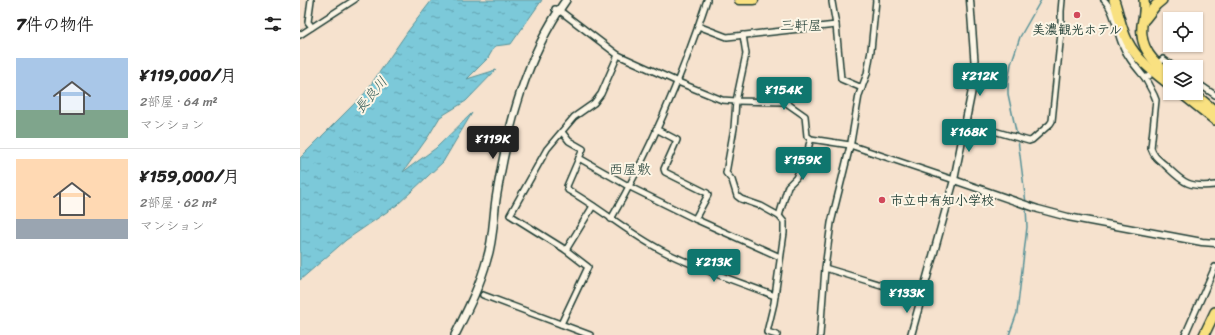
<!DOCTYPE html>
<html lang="ja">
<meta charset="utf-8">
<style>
body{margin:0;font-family:Sriracha,"Klee One",sans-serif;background:#f6f6f6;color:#222;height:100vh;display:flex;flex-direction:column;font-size:15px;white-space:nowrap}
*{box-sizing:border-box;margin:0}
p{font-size:13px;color:#767676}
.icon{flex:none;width:22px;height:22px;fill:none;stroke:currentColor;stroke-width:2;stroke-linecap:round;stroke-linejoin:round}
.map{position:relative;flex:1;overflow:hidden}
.sheet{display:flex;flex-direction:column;background:#fff;width:300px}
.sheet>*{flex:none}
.buttons{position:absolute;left:863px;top:12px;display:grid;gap:8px}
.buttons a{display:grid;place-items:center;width:40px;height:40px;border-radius:0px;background:#fff;box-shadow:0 1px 3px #0004;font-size:20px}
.price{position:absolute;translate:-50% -34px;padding:0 9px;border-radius:4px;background:#0f766e;color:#fff;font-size:13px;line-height:26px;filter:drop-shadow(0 1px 2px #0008)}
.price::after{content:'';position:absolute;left:50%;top:24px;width:12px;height:9px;margin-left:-6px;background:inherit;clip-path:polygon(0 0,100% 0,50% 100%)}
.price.selected{background:#222;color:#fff}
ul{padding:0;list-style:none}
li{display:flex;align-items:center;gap:12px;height:100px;padding:0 16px}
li+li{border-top:1px solid #e0e0e0}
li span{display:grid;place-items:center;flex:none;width:112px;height:80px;border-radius:0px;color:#555}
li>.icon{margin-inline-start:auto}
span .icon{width:48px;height:48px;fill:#fffc;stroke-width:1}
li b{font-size:17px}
h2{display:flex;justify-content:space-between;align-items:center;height:48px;padding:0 16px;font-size:17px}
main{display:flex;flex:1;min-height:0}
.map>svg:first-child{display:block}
</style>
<main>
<section class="sheet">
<h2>7件の物件<svg class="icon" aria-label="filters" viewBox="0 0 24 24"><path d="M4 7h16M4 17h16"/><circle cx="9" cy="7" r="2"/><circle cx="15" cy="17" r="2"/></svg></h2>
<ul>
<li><span style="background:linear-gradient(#a9c7e8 65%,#7fa58c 0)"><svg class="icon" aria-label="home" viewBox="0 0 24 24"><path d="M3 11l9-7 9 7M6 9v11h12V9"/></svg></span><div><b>¥119,000/月</b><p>2部屋 · 64 m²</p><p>マンション</p></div></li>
<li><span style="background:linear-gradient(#ffd9b3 75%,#9aa5b1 0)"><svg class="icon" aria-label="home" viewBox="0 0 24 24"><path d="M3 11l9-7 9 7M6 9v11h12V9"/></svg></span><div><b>¥159,000/月</b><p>2部屋 · 62 m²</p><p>マンション</p></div></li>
</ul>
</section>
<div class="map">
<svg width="915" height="335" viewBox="0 0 915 335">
<defs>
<pattern id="water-ripples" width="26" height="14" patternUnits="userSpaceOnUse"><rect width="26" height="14" fill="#7bc9d9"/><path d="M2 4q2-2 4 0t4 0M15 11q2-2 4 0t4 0" fill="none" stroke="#64a4b1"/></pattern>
</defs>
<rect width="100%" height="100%" fill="#f6e2ce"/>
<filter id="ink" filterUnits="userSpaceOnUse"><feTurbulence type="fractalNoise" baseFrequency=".025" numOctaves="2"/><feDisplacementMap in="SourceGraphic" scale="8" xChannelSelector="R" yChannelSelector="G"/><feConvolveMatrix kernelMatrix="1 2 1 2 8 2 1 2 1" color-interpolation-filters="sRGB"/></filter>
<g filter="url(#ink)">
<polygon fill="url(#water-ripples)" stroke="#569197" points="132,0 242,0 211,44 195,46 188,58 167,79 196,70 166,101 140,117 128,137 103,172 136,148 172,113 143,162 97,205 46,240 0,280 0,158 65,93 108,31"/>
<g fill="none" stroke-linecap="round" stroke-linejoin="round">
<g stroke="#569197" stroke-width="1.5">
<polyline points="717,136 708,94 708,82 711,64 720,37 741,0"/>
<polyline points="718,140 726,203"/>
<polyline points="709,335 717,313 727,227 726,207"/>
</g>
<g stroke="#1f3d34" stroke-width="8">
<g id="minor">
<polyline points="11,0 8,22 12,27"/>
<path d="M804,0C815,11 816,30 822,44C827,57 836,67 845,78L849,76"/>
<polyline points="532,2 536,25 541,79 562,88"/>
<polyline points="255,9 259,10 318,55 378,82 422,100 436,101 485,102 505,116 507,136 511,139 550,145 654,180"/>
<polyline points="398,26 427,37 536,25"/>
<polyline points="0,35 54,0"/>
<polyline points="443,35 446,54 436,101 434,128 426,173 432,180 437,196 441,199 461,206 479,216 484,222 484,233 474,303 467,332 477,335"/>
<polyline points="861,61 863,59 874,67"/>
<path d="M845,78L854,95L856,100L851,148C854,157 858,159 865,165C883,182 887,188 915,185"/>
<polyline points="896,82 915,95"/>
<polyline points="666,123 729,141 732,140 750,124 752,121 761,33 761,11 762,0"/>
<polyline points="356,129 377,140 364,169 365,172 407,193 408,195 395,219"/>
<path d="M262,132L269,141L283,149L267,186L268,190C300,208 328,233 361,250C397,269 437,281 475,296"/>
<polyline points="279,158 330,187 395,219 480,257"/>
<polyline points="479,216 488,186 496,178 501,167 507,159 509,145 511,139"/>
<path d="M311,219C351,150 382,76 407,0"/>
<polyline points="266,250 293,206"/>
<polyline points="525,268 621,297"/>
<polyline points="183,295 290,335"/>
<polyline points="261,324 288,267 266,250 210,215 247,149 274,117 294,103 301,94 318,55"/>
<polyline points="520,335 525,268 531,223 551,142 559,95 567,74 571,50 576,0"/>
<polyline points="885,335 915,267"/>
</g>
</g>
<g stroke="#1f3d34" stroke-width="9">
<g id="tertiary">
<polyline points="654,180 738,209 768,217 902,242 915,243"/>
<polyline points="611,335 654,180 672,90 675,68 670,0"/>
</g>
</g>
<g stroke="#1f3d34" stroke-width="10">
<path id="secondary" d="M155,335C167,311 180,286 187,259C194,238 193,215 197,193C208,126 226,56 266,0"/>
</g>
<g stroke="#1f3d34" stroke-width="11">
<polyline id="primary" points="439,0 454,0"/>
</g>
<g stroke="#1f3d34" stroke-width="12">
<g id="motorway">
<path d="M814,0C819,14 821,29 828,42C837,60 855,73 870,85"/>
<path d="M844,0C845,9 844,16 842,25C839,48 854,63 870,75"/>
<polyline points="845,19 856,5 862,0"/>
<polyline points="881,93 915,120"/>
<polyline points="893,93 915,111"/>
<polyline points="904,335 915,312"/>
</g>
</g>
<use href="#minor" stroke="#fcf5e5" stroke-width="5"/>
<use href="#tertiary" stroke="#fcf5e5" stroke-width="6"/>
<use href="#secondary" stroke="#fcf5e5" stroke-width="7"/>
<use href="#primary" stroke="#f9e181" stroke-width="8"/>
<use href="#motorway" stroke="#f9e181" stroke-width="9"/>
</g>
</g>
<g fill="#d1495b" stroke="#fcf5e5" stroke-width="1.5">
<circle cx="777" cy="15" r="4"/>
<circle cx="582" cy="200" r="4"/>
</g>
<g text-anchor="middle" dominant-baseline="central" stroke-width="4" stroke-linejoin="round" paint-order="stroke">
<g font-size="13" font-weight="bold" fill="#1f3d34" stroke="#fcf5e5">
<text x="777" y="29">美濃観光ホテル</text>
<text x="590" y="200" text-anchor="start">市立中有知小学校</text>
</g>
<g font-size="14" fill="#1f3d34" stroke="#fcf5e5">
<text x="501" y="25">三軒屋</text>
<text x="330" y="169">西屋敷</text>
</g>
<g font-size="14" font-style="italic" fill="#315955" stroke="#fcf5e5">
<text transform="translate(71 95) rotate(-50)">長良川</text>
</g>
</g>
</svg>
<div class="buttons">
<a><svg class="icon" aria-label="locate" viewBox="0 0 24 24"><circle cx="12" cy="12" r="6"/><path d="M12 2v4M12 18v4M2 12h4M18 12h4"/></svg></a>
<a><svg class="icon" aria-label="layers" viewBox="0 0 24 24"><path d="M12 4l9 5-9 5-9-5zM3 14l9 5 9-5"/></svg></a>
</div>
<b class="price" style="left:680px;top:97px">¥212K</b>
<b class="price" style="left:484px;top:111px">¥154K</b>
<b class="price" style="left:669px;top:153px">¥168K</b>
<b class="price selected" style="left:193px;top:160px">¥119K</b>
<b class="price" style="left:503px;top:181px">¥159K</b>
<b class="price" style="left:414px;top:283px">¥213K</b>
<b class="price" style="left:607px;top:314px">¥133K</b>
</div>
</main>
